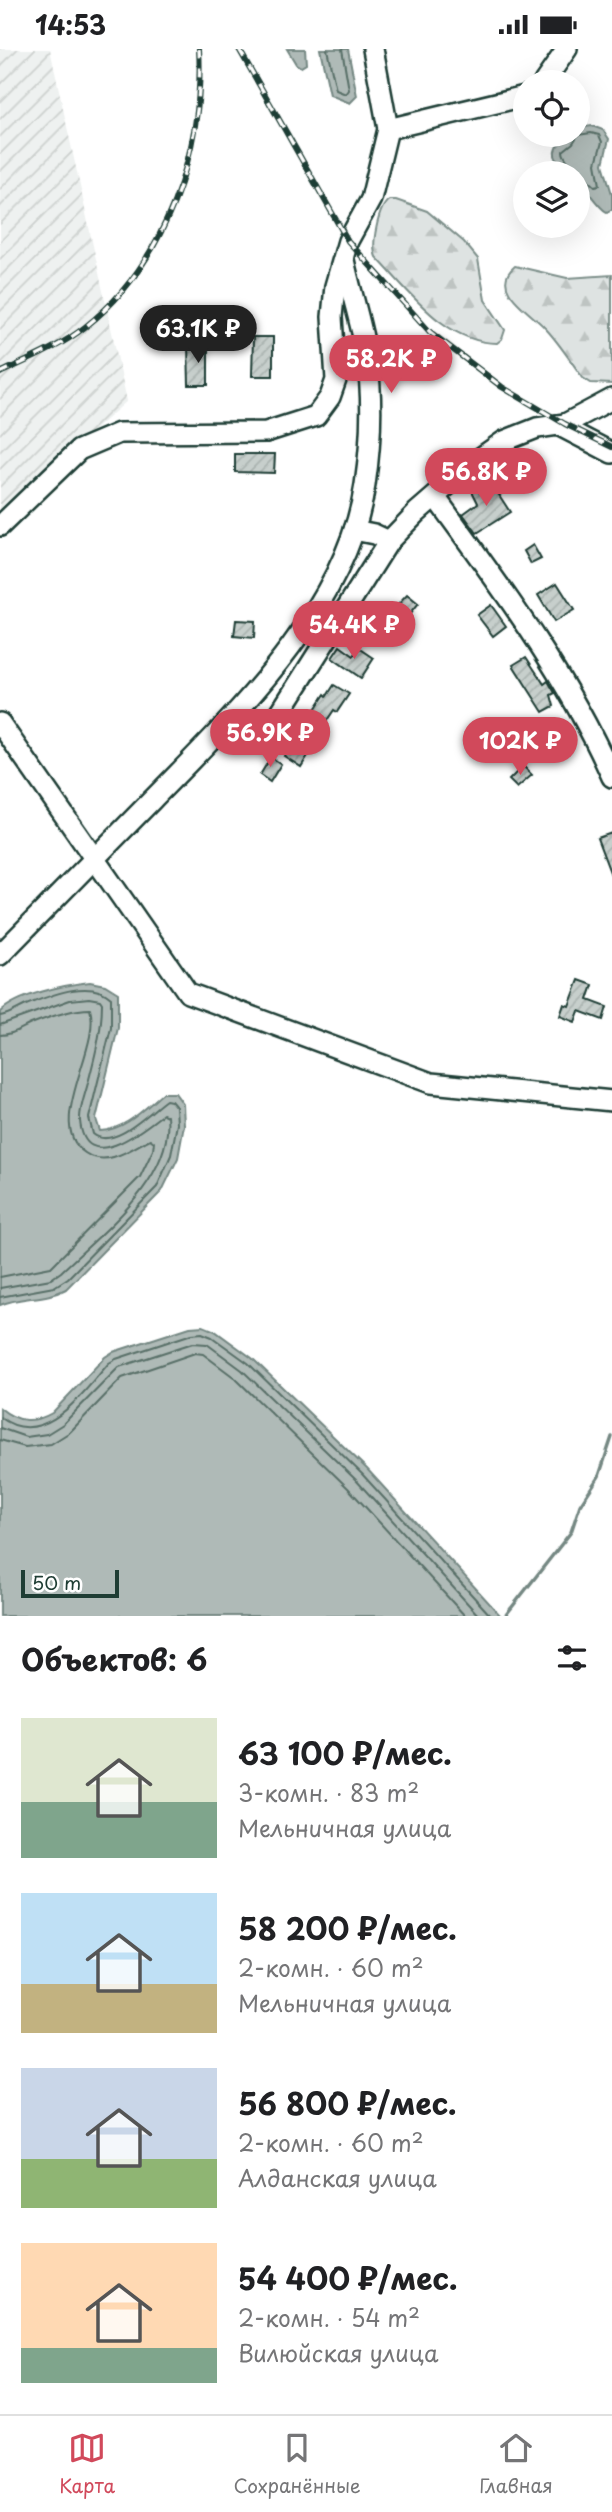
<!DOCTYPE html>
<html lang="ru">
<meta charset="utf-8">
<style>
body{margin:0;font-family:"Playpen Sans",sans-serif;background:#f6f6f6;color:#202124;height:100vh;display:flex;flex-direction:column;font-size:26px;white-space:nowrap}
*{box-sizing:border-box;margin:0}
p{font-size:23px;color:#757577}
.icon{flex:none;width:38px;height:38px;fill:none;stroke:currentColor;stroke-width:2;stroke-linecap:round;stroke-linejoin:round}
.map{position:relative;height:1567px;overflow:hidden}
.details{display:flex;flex-direction:column;background:#fff;flex:1}
.details>*{flex:none}
.buttons{position:absolute;left:513px;top:21px;display:grid;gap:14px}
.buttons a{display:grid;place-items:center;width:77px;height:77px;border-radius:50%;background:#fff;box-shadow:0 7px 28px #0002;font-size:35px}
.scale{position:absolute;left:21px;bottom:18px;width:98px;box-sizing:border-box;padding-left:7px;border:4px solid #1f3d34;border-top:0;font-size:19px;line-height:24px;white-space:nowrap;color:#1f3d34;-webkit-text-stroke:5px #fff;paint-order:stroke}
.price{position:absolute;translate:-50% -60px;padding:0 16px;border-radius:24px;background:#d1495b;color:#fff;font-size:23px;line-height:46px;filter:drop-shadow(0 2px 4px #0008)}
.price::after{content:'';position:absolute;left:50%;top:42px;width:21px;height:16px;margin-left:-10px;background:inherit;clip-path:polygon(0 0,100% 0,50% 100%)}
.price.on{background:#222;color:#fff}
ul{padding:0;list-style:none}
li{display:flex;align-items:center;gap:21px;height:175px;padding:0 21px}
li span{display:grid;place-items:center;flex:none;width:196px;height:140px;border-radius:0px;color:#555}
li>.icon{margin-inline-start:auto}
span .icon{width:84px;height:84px;fill:#fffc;stroke-width:1}
li b{font-size:30px}
h2{display:flex;justify-content:space-between;align-items:center;height:84px;padding:0 21px;font-size:30px}
.status{display:flex;justify-content:space-between;align-items:center;height:49px;padding:0 35px;background:#fff;direction:ltr}
.status svg{height:19px;fill:currentColor}
.dock{display:flex;justify-content:space-around;align-items:center;height:98px;border-top:2px solid #e0e0e0;background:#fff;font-size:19px;color:#757577}
.dock a{display:grid;justify-items:center;gap:4px}
.dock .on{color:#d1495b}
.map>svg:first-child{display:block}
</style>
<div class="status"><b>14:53</b><svg viewBox="0 0 49 12"><path d="M0 12V9h3v3zM5 12V6h3v6zM10 12V3h3v9zM15 12V0h3v12zM26 1h20v11H26zM47 4h2v5h-2z"/></svg></div>
<div class="map">
<svg width="612" height="1567" viewBox="0 0 612 1567">
<defs>
<pattern id="industrial-furrows" width="10" height="10" patternUnits="userSpaceOnUse" patternTransform="scale(1.75)"><rect width="10" height="10" fill="#eef1f0"/><path d="M-1 1l2-2M0 10L10 0M9 11l2-2" fill="none" stroke="#ccd0ce"/></pattern>
<pattern id="forest-firs" width="22" height="20" patternUnits="userSpaceOnUse" patternTransform="scale(1.75)"><rect width="22" height="20" fill="#dee3e2"/><path d="M5 1l3.5 6h-7zM16 11l3.5 6h-7z" fill="#bec4c2"/></pattern>
<pattern id="building-hatch" width="6" height="6" patternUnits="userSpaceOnUse" patternTransform="scale(1.75)"><rect width="6" height="6" fill="#c7cfcc"/><path d="M-1 1l2-2M0 6l6-6M5 7l2-2" fill="none" stroke="#aab3b0"/></pattern>
</defs>
<rect width="100%" height="100%" fill="#fff"/>
<filter id="ink" filterUnits="userSpaceOnUse"><feTurbulence type="fractalNoise" baseFrequency=".0143" numOctaves="2"/><feDisplacementMap in="SourceGraphic" scale="14" xChannelSelector="R" yChannelSelector="G"/><feConvolveMatrix kernelMatrix="1 2 1 2 8 2 1 2 1" color-interpolation-filters="sRGB"/></filter>
<g filter="url(#ink)">
<polygon fill="url(#industrial-furrows)" points="0,0 50,0 127,352 0,465"/>
<g fill="url(#forest-firs)" stroke="#7e908b" stroke-width="2">
<path d="M389,151H396L427,162L464,193L478,210L485,251L505,281L502,290L497,294C445,294 409,242 376,208C371,197 378,158 389,151Z"/>
<path d="M515,217L567,229L612,226V335L591,334L583,329C571,313 560,295 546,280C533,264 487,240 515,217Z"/>
</g>
<g fill="#afbab7" stroke="#758883" stroke-width="2">
<polygon points="287,0 305,0 306,15 301,18 296,15"/>
<polygon points="320,0 348,0 357,47 350,54 330,46"/>
<path d="M592,77L603,81L609,90L603,115L612,145V160L607,163C599,160 586,139 578,129V124C568,123 550,111 556,99C559,94 566,90 570,86H578V79Z"/>
<path d="M90,933L105,936L118,944V979L96,1070L100,1082C125,1081 144,1060 163,1044H175L183,1055L184,1076L178,1109L162,1142L66,1240C46,1251 21,1247 0,1256V963C18,945 65,936 90,933Z"/>
<path d="M203,1277L215,1282L252,1309L367,1420L501,1567H0V1359C17,1373 33,1375 52,1364L105,1308L113,1303L190,1278Z"/>
</g>
<g fill="none" stroke-linecap="round" stroke-linejoin="round">
<g stroke="#596f68" stroke-width="2">
<polyline points="327,0 336,41 346,45 349,41 342,0"/>
<path d="M577,124C574,116 563,111 563,102L573,94L578,86L591,84L599,86L602,93L596,114L600,136L595,137L584,127L578,125"/>
<path d="M0,967C9,966 17,960 26,956C49,947 90,929 111,949V979L89,1069L93,1085C114,1102 150,1062 166,1051L171,1052L176,1058L177,1075L171,1106L157,1138L68,1229L54,1238L0,1248"/>
<path d="M0,976L70,951L89,949L100,951L102,954C102,982 95,1007 88,1034C85,1046 79,1060 80,1072C85,1128 143,1081 163,1065L167,1067C174,1130 102,1183 61,1223L51,1230L0,1239"/>
<path d="M0,986C12,986 20,980 31,975C49,968 71,960 90,960C102,998 43,1075 85,1104C107,1119 131,1100 150,1090L154,1093L153,1101L140,1128L51,1218L0,1228"/>
<path d="M0,1368C44,1402 83,1343 109,1314L116,1310L192,1285L202,1284L212,1288L248,1314L362,1425L491,1567"/>
<polyline points="0,1379 26,1388 47,1385 63,1375 119,1318 193,1294 207,1295 242,1321 356,1431 479,1567"/>
<polyline points="0,1391 25,1398 51,1395 70,1383 122,1329 195,1304 203,1305 235,1329 348,1439 465,1567"/>
</g>
<polyline stroke="#758883" stroke-width="3.5" points="505,1567 571,1483 580,1456 599,1427 612,1388"/>
</g>
<g fill="url(#building-hatch)" stroke="#1f3d34" stroke-width="2">
<polygon points="253,288 273,288 273,327 252,327"/>
<polygon points="188,296 208,296 208,336 189,336"/>
<polygon points="235,405 275,405 274,424 235,423"/>
<polygon points="486,435 488,439 497,435 501,445 499,446 510,463 477,484 463,465 478,454 472,442"/>
<polygon points="533,496 541,510 531,515 524,502"/>
<polygon points="557,534 574,561 554,573 538,546"/>
<polygon points="407,546 418,555 405,571 393,561"/>
<polygon points="491,556 506,577 493,587 477,566"/>
<polygon points="236,571 255,572 254,589 234,587"/>
<polygon points="340,597 354,607 359,599 374,609 361,629 332,609"/>
<polygon points="526,608 544,635 548,632 555,644 551,646 554,657 543,663 513,616"/>
<polygon points="334,636 349,645 337,663 334,661 309,698 312,700 301,718 284,707 325,645 327,647"/>
<polygon points="271,708 281,715 270,733 260,726"/>
<polygon points="523,717 532,726 517,739 509,731"/>
<polygon points="612,784 612,825 611,826 597,789"/>
<polygon points="579,931 593,936 588,951 607,958 603,971 579,962 575,973 560,967 564,955 569,957"/>
</g>
<g fill="none" stroke-linecap="round" stroke-linejoin="round">
<g stroke="#1f3d34" stroke-width="24">
<g id="minor">
<polyline points="544,33 567,0"/>
<polyline points="388,80 525,47"/>
<polyline points="558,376 612,404"/>
<path d="M436,449C501,538 567,626 612,728"/>
<polyline points="0,477 79,401 119,384 266,383 316,367 330,348 336,331 332,268 335,237 348,192 371,150 388,80 373,0"/>
<polyline points="354,481 374,485 389,492"/>
<path d="M229,672C243,686 262,683 276,670L389,492L417,463L477,411L504,392L537,379L565,375L612,350"/>
<polyline points="0,674 188,944 431,1034 612,1052"/>
<path d="M0,906C51,854 101,803 152,751C235,666 347,559 365,436C371,395 373,350 367,309C362,276 351,244 344,211"/>
</g>
</g>
<use href="#minor" stroke="#fff" stroke-width="19"/>
<g stroke="#1f3d34" stroke-width="6">
<g id="rail">
<polyline points="239,0 348,192 430,283 502,338 565,375 612,398"/>
<path d="M0,324C28,311 60,298 85,278C165,216 205,99 199,0"/>
</g>
</g>
<use href="#rail" stroke="#fff" stroke-width="3.5" stroke-dasharray="10" stroke-linecap="butt"/>
</g>
</g>
</svg>
<div class="buttons">
<a><svg class="icon" aria-label="locate" viewBox="0 0 24 24"><circle cx="12" cy="12" r="6"/><path d="M12 2v4M12 18v4M2 12h4M18 12h4"/></svg></a>
<a><svg class="icon" aria-label="layers" viewBox="0 0 24 24"><path d="M12 4l9 5-9 5-9-5zM3 14l9 5 9-5"/></svg></a>
</div>
<div class="scale">50 m</div>
<b class="price on" style="left:198px;top:316px">63.1K ₽</b>
<b class="price" style="left:391px;top:346px">58.2K ₽</b>
<b class="price" style="left:486px;top:459px">56.8K ₽</b>
<b class="price" style="left:354px;top:612px">54.4K ₽</b>
<b class="price" style="left:270px;top:720px">56.9K ₽</b>
<b class="price" style="left:520px;top:728px">102K ₽</b>
</div>
<section class="details">
<h2>Объектов: 6<svg class="icon" aria-label="filters" viewBox="0 0 24 24"><path d="M4 7h16M4 17h16"/><circle cx="9" cy="7" r="2"/><circle cx="15" cy="17" r="2"/></svg></h2>
<ul>
<li><span style="background:linear-gradient(#dfe7d0 60%,#7fa58c 0)"><svg class="icon" aria-label="home" viewBox="0 0 24 24"><path d="M3 11l9-7 9 7M6 9v11h12V9"/></svg></span><div><b>63 100 ₽/мес.</b><p>3-комн. · 83 m²</p><p>Мельничная улица</p></div></li>
<li><span style="background:linear-gradient(#bfe0f5 65%,#c2b280 0)"><svg class="icon" aria-label="home" viewBox="0 0 24 24"><path d="M3 11l9-7 9 7M6 9v11h12V9"/></svg></span><div><b>58 200 ₽/мес.</b><p>2-комн. · 60 m²</p><p>Мельничная улица</p></div></li>
<li><span style="background:linear-gradient(#c9d6e8 65%,#8fb573 0)"><svg class="icon" aria-label="home" viewBox="0 0 24 24"><path d="M3 11l9-7 9 7M6 9v11h12V9"/></svg></span><div><b>56 800 ₽/мес.</b><p>2-комн. · 60 m²</p><p>Алданская улица</p></div></li>
<li><span style="background:linear-gradient(#ffd9b3 75%,#7fa58c 0)"><svg class="icon" aria-label="home" viewBox="0 0 24 24"><path d="M3 11l9-7 9 7M6 9v11h12V9"/></svg></span><div><b>54 400 ₽/мес.</b><p>2-комн. · 54 m²</p><p>Вилюйская улица</p></div></li>
</ul>
</section>
<nav class="dock">
<a class="on"><svg class="icon" aria-label="map" viewBox="0 0 24 24"><path d="M3 6l6-2 6 2 6-2v14l-6 2-6-2-6 2zM9 4v14M15 6v14"/></svg>Карта</a>
<a><svg class="icon" aria-label="saved" viewBox="0 0 24 24"><path d="M7 4h10v16l-5-4-5 4z"/></svg>Сохранённые</a>
<a><svg class="icon" aria-label="home" viewBox="0 0 24 24"><path d="M3 11l9-7 9 7M6 9v11h12V9"/></svg>Главная</a>
</nav>
